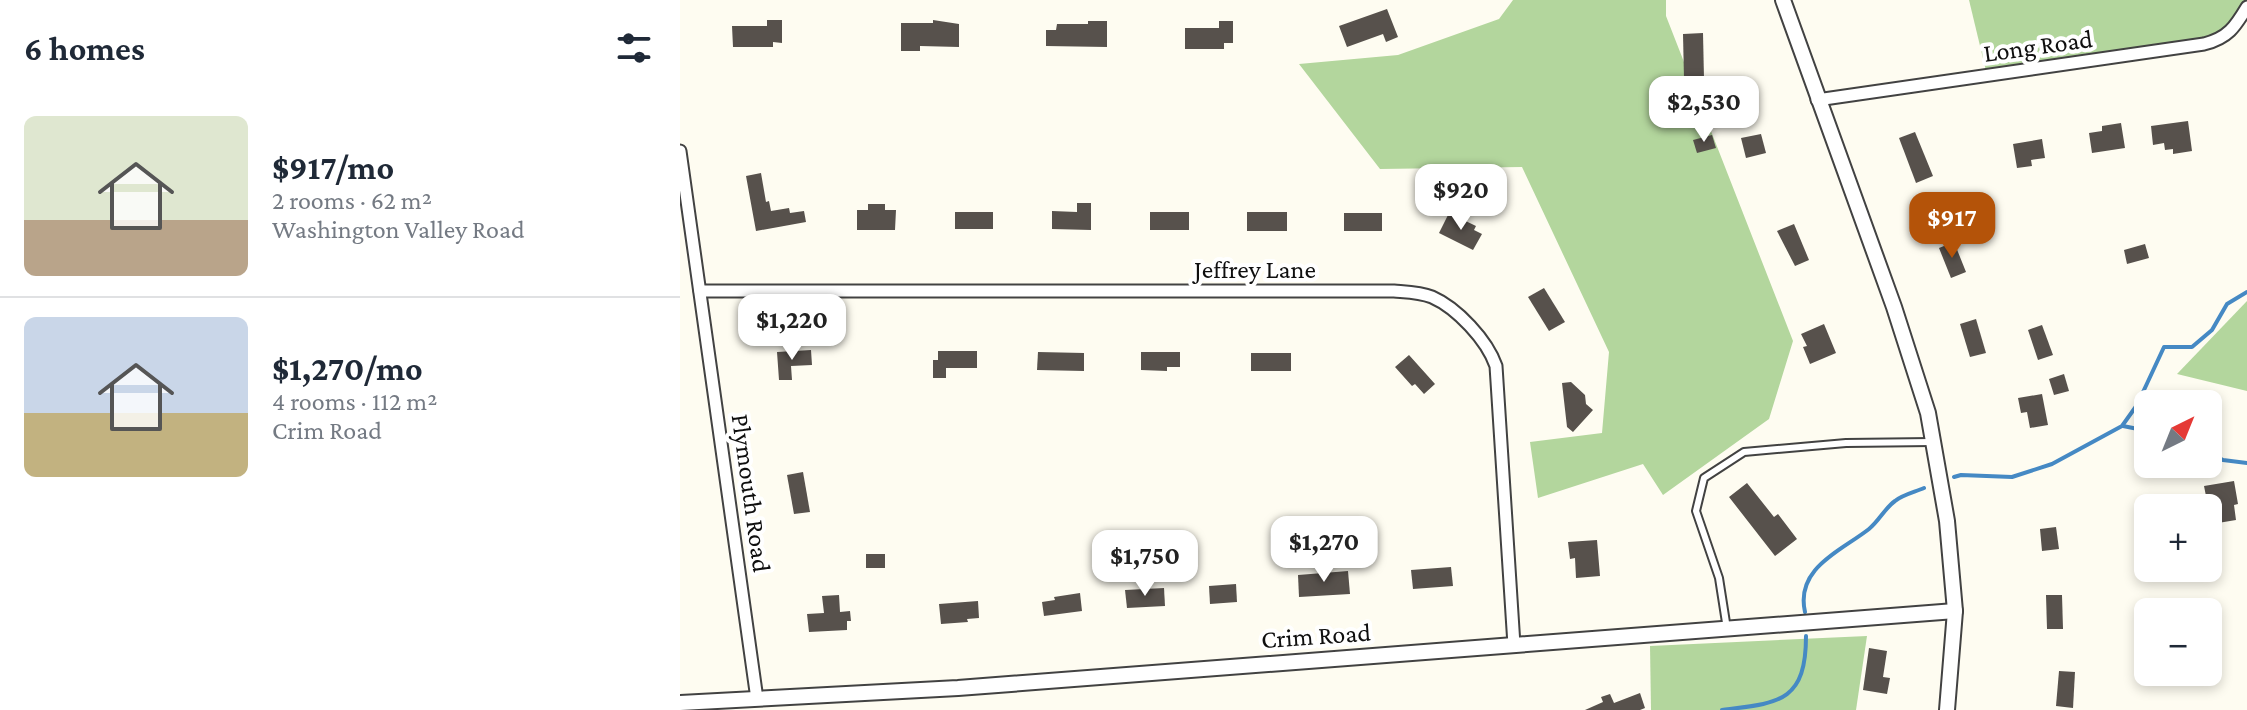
<!DOCTYPE html>
<meta charset="utf-8">
<style>
body{margin:0;font-family:"Crimson Pro",serif;background:#f2f2f3;color:#1f2937;height:100vh;display:flex;flex-direction:column;font-size:30px;white-space:nowrap}
*{box-sizing:border-box;margin:0}
p{font-size:26px;color:#747a83}
.icon{flex:none;width:44px;height:44px;fill:none;stroke:currentColor;stroke-width:2;stroke-linecap:round;stroke-linejoin:round}
.map{position:relative;flex:1;overflow:hidden}
.sheet{display:flex;flex-direction:column;background:#fff;width:680px}
.sheet>*{flex:none}
.needle{width:52px;rotate:43deg}
.buttons{position:absolute;left:1454px;top:390px;display:grid;gap:16px}
.buttons a{display:grid;place-items:center;width:88px;height:88px;border-radius:12px;background:#fff;box-shadow:0 4px 12px #0003;font-size:40px}
.price{position:absolute;translate:-50% -68px;padding:0 18px;border-radius:16px;background:#fff;color:#222;font-size:26px;line-height:52px;filter:drop-shadow(0 2px 4px #0008)}
.price::after{content:'';position:absolute;left:50%;top:48px;width:24px;height:18px;margin-left:-12px;background:inherit;clip-path:polygon(0 0,100% 0,50% 100%)}
.price.on{background:#b45309;color:#fff}
ul{padding:0;list-style:none}
li{display:flex;align-items:center;gap:24px;height:200px;padding:0 24px}
li+li{border-top:2px solid #e0e1e3}
li span{display:grid;place-items:center;flex:none;width:224px;height:160px;border-radius:12px;color:#555}
li>.icon{margin-inline-start:auto}
span .icon{width:96px;height:96px;fill:#fffc;stroke-width:1}
li b{font-size:34px}
h2{display:flex;justify-content:space-between;align-items:center;height:96px;padding:0 24px;font-size:34px}
main{display:flex;flex:1;min-height:0}
.map>svg:first-child{display:block}
</style>
<main>
<section class="sheet">
<h2>6 homes<svg class="icon" aria-label="filters" viewBox="0 0 24 24"><path d="M4 7h16M4 17h16"/><circle cx="9" cy="7" r="2"/><circle cx="15" cy="17" r="2"/></svg></h2>
<ul>
<li><span style="background:linear-gradient(#dfe7d0 65%,#b9a48a 0)"><svg class="icon" aria-label="home" viewBox="0 0 24 24"><path d="M3 11l9-7 9 7M6 9v11h12V9"/></svg></span><div><b>$917/mo</b><p>2 rooms · 62 m²</p><p>Washington Valley Road</p></div></li>
<li><span style="background:linear-gradient(#c9d6e8 60%,#c2b280 0)"><svg class="icon" aria-label="home" viewBox="0 0 24 24"><path d="M3 11l9-7 9 7M6 9v11h12V9"/></svg></span><div><b>$1,270/mo</b><p>4 rooms · 112 m²</p><p>Crim Road</p></div></li>
</ul>
</section>
<div class="map">
<svg width="1567" height="710" viewBox="0 0 1567 710">
<rect width="100%" height="100%" fill="#fefcf1"/>
<g fill="#b3d69d">
<polygon points="833,0 986,0 986,16 1113,341 1089,419 983,495 963,464 858,498 850,442 922,433 929,352 842,167 700,169 619,64 718,55 819,19"/>
<polygon points="1289,0 1567,0 1567,7 1541,40 1307,75"/>
<polygon points="1567,301 1567,391 1497,374"/>
<polygon points="1187,636 1176,710 971,710 970,646"/>
</g>
<g fill="none" stroke-linecap="round" stroke-linejoin="round">
<g stroke="#4589c4" stroke-width="4">
<polyline points="1443,426 1468,431"/>
<polyline points="1528,452 1543,460 1567,463"/>
<polyline points="1274,477 1281,475 1332,477 1372,464 1442,426 1457,405 1484,347 1512,347 1532,330 1547,304 1567,292"/>
<path d="M1125,612C1115,568 1161,551 1189,529C1199,521 1205,508 1215,501C1222,495 1235,492 1244,488"/>
<path d="M1042,710C1098,703 1126,703 1126,636"/>
</g>
</g>
<g fill="#57514c">
<polygon points="707,9 718,37 706,42 703,34 667,47 659,26"/>
<polygon points="87,20 102,20 102,43 93,42 93,47 53,47 52,26 87,26"/>
<polygon points="253,20 279,24 279,47 240,46 240,51 221,51 221,23 253,23"/>
<polygon points="408,21 427,21 427,47 366,46 366,30 376,30 377,24 408,24"/>
<polygon points="539,21 553,21 553,43 544,43 544,49 505,49 505,28 539,28"/>
<polygon points="1023,33 1024,79 1004,79 1003,34"/>
<polygon points="1508,121 1512,151 1493,154 1493,149 1485,150 1484,143 1473,145 1471,126"/>
<polygon points="1441,123 1445,148 1412,153 1409,133 1422,131 1422,126"/>
<polygon points="1235,132 1253,176 1236,183 1219,138"/>
<polygon points="1081,134 1086,153 1066,158 1061,138"/>
<polygon points="1032,135 1036,148 1017,153 1013,140"/>
<polygon points="1362,139 1365,158 1351,160 1352,166 1337,168 1333,144"/>
<polygon points="81,173 86,202 89,201 91,211 109,208 110,213 124,211 126,222 76,231 66,176"/>
<polygon points="397,203 411,203 411,230 372,229 372,211 397,212"/>
<polygon points="188,204 205,204 205,210 216,210 215,230 177,230 177,210 188,210"/>
<rect x="275" y="212" width="38" height="17"/>
<rect x="470" y="212" width="39" height="18"/>
<rect x="567" y="212" width="40" height="19"/>
<rect x="664" y="213" width="38" height="18"/>
<polygon points="769,213 796,226 794,230 802,234 793,250 759,233"/>
<polygon points="1287,218 1292,233 1274,239 1270,224"/>
<polygon points="1114,224 1129,260 1115,266 1097,231"/>
<polygon points="1274,242 1286,272 1271,278 1259,248"/>
<polygon points="1465,244 1469,258 1447,264 1444,250"/>
<polygon points="864,288 885,322 869,331 848,297"/>
<polygon points="1296,319 1306,353 1290,357 1280,324"/>
<polygon points="1144,324 1156,353 1130,364 1123,347 1127,346 1121,334"/>
<polygon points="1362,325 1373,355 1358,360 1348,330"/>
<polygon points="131,350 132,365 111,366 112,380 99,380 97,352"/>
<polygon points="258,351 297,351 297,368 266,368 266,378 253,378 253,360 258,360"/>
<polygon points="358,352 404,353 404,371 357,370"/>
<polygon points="461,352 500,352 500,367 487,367 487,371 461,370"/>
<rect x="571" y="353" width="40" height="18"/>
<polygon points="729,355 755,384 744,394 735,384 732,386 715,367"/>
<polygon points="1384,374 1389,391 1374,395 1369,379"/>
<polygon points="891,382 905,395 906,404 913,410 893,432 887,427 882,383"/>
<polygon points="1362,394 1368,425 1350,428 1347,412 1341,413 1338,398"/>
<polygon points="123,472 130,512 114,514 107,475"/>
<polygon points="1554,481 1558,504 1554,505 1556,520 1538,523 1536,510 1529,511 1524,486"/>
<polygon points="1067,483 1094,517 1098,514 1117,539 1095,556 1049,497"/>
<polygon points="1376,527 1379,549 1362,551 1360,529"/>
<polygon points="917,540 920,576 896,578 895,558 890,559 888,542"/>
<rect x="186" y="554" width="19" height="14"/>
<polygon points="771,567 773,586 733,589 731,570"/>
<polygon points="668,571 670,594 619,597 618,575"/>
<polygon points="556,584 557,602 530,604 529,586"/>
<polygon points="484,588 485,606 447,608 445,590"/>
<polygon points="400,593 402,611 364,616 362,602 375,600 374,597"/>
<polygon points="159,595 160,612 170,611 171,621 167,621 167,630 129,632 127,614 144,613 142,596"/>
<polygon points="1366,595 1382,595 1383,629 1367,629"/>
<polygon points="298,601 299,618 287,619 288,622 261,624 259,604"/>
<polygon points="1189,648 1207,651 1203,677 1210,678 1207,694 1183,690"/>
<polygon points="1379,671 1395,672 1393,708 1376,706"/>
<polygon points="960,693 965,708 960,710 905,710 923,702 921,697 930,694 934,703"/>
</g>
<g fill="none" stroke-linecap="round" stroke-linejoin="round">
<g stroke="#424242" stroke-width="10">
<polyline id="service" points="1047,629 1039,578 1016,511 1024,478 1064,452 1166,443 1252,442"/>
</g>
<g stroke="#424242" stroke-width="15">
<g id="minor">
<path d="M1137,100L1524,44C1548,38 1555,27 1567,7"/>
<polyline points="0,151 77,699"/>
<path d="M20,291H714C727,292 740,292 752,297C777,308 807,340 816,366L834,645"/>
</g>
</g>
<g stroke="#424242" stroke-width="18">
<g id="tertiary">
<polyline points="1103,0 1214,307 1248,413 1267,521 1275,611 1267,710"/>
<polyline points="0,703 278,688 1275,611"/>
</g>
</g>
<use href="#service" stroke="#fff" stroke-width="6"/>
<use href="#minor" stroke="#fff" stroke-width="11"/>
<use href="#tertiary" stroke="#fff" stroke-width="14"/>
</g>
<g text-anchor="middle" dominant-baseline="central" stroke-width="8" stroke-linejoin="round" paint-order="stroke">
<g font-size="26" fill="#0f0f0f" stroke="#fff">
<text transform="translate(1358 46) rotate(-8)">Long Road</text>
<text x="575" y="269">Jeffrey Lane</text>
<text transform="translate(71 493) rotate(82)">Plymouth Road</text>
<text transform="translate(636 636) rotate(-4)">Crim Road</text>
</g>
</g>
</svg>
<div class="buttons">
<a><svg class="needle" viewBox="-14 -14 28 28"><path d="M0-13l5 13h-10z" fill="#e53935"/><path d="M0 13l5-13h-10z" fill="#747a83"/></svg></a>
<a>+</a>
<a>−</a>
</div>
<b class="price" style="left:1024px;top:144px">$2,530</b>
<b class="price" style="left:781px;top:232px">$920</b>
<b class="price on" style="left:1272px;top:260px">$917</b>
<b class="price" style="left:112px;top:362px">$1,220</b>
<b class="price" style="left:644px;top:584px">$1,270</b>
<b class="price" style="left:465px;top:598px">$1,750</b>
</div>
</main>
